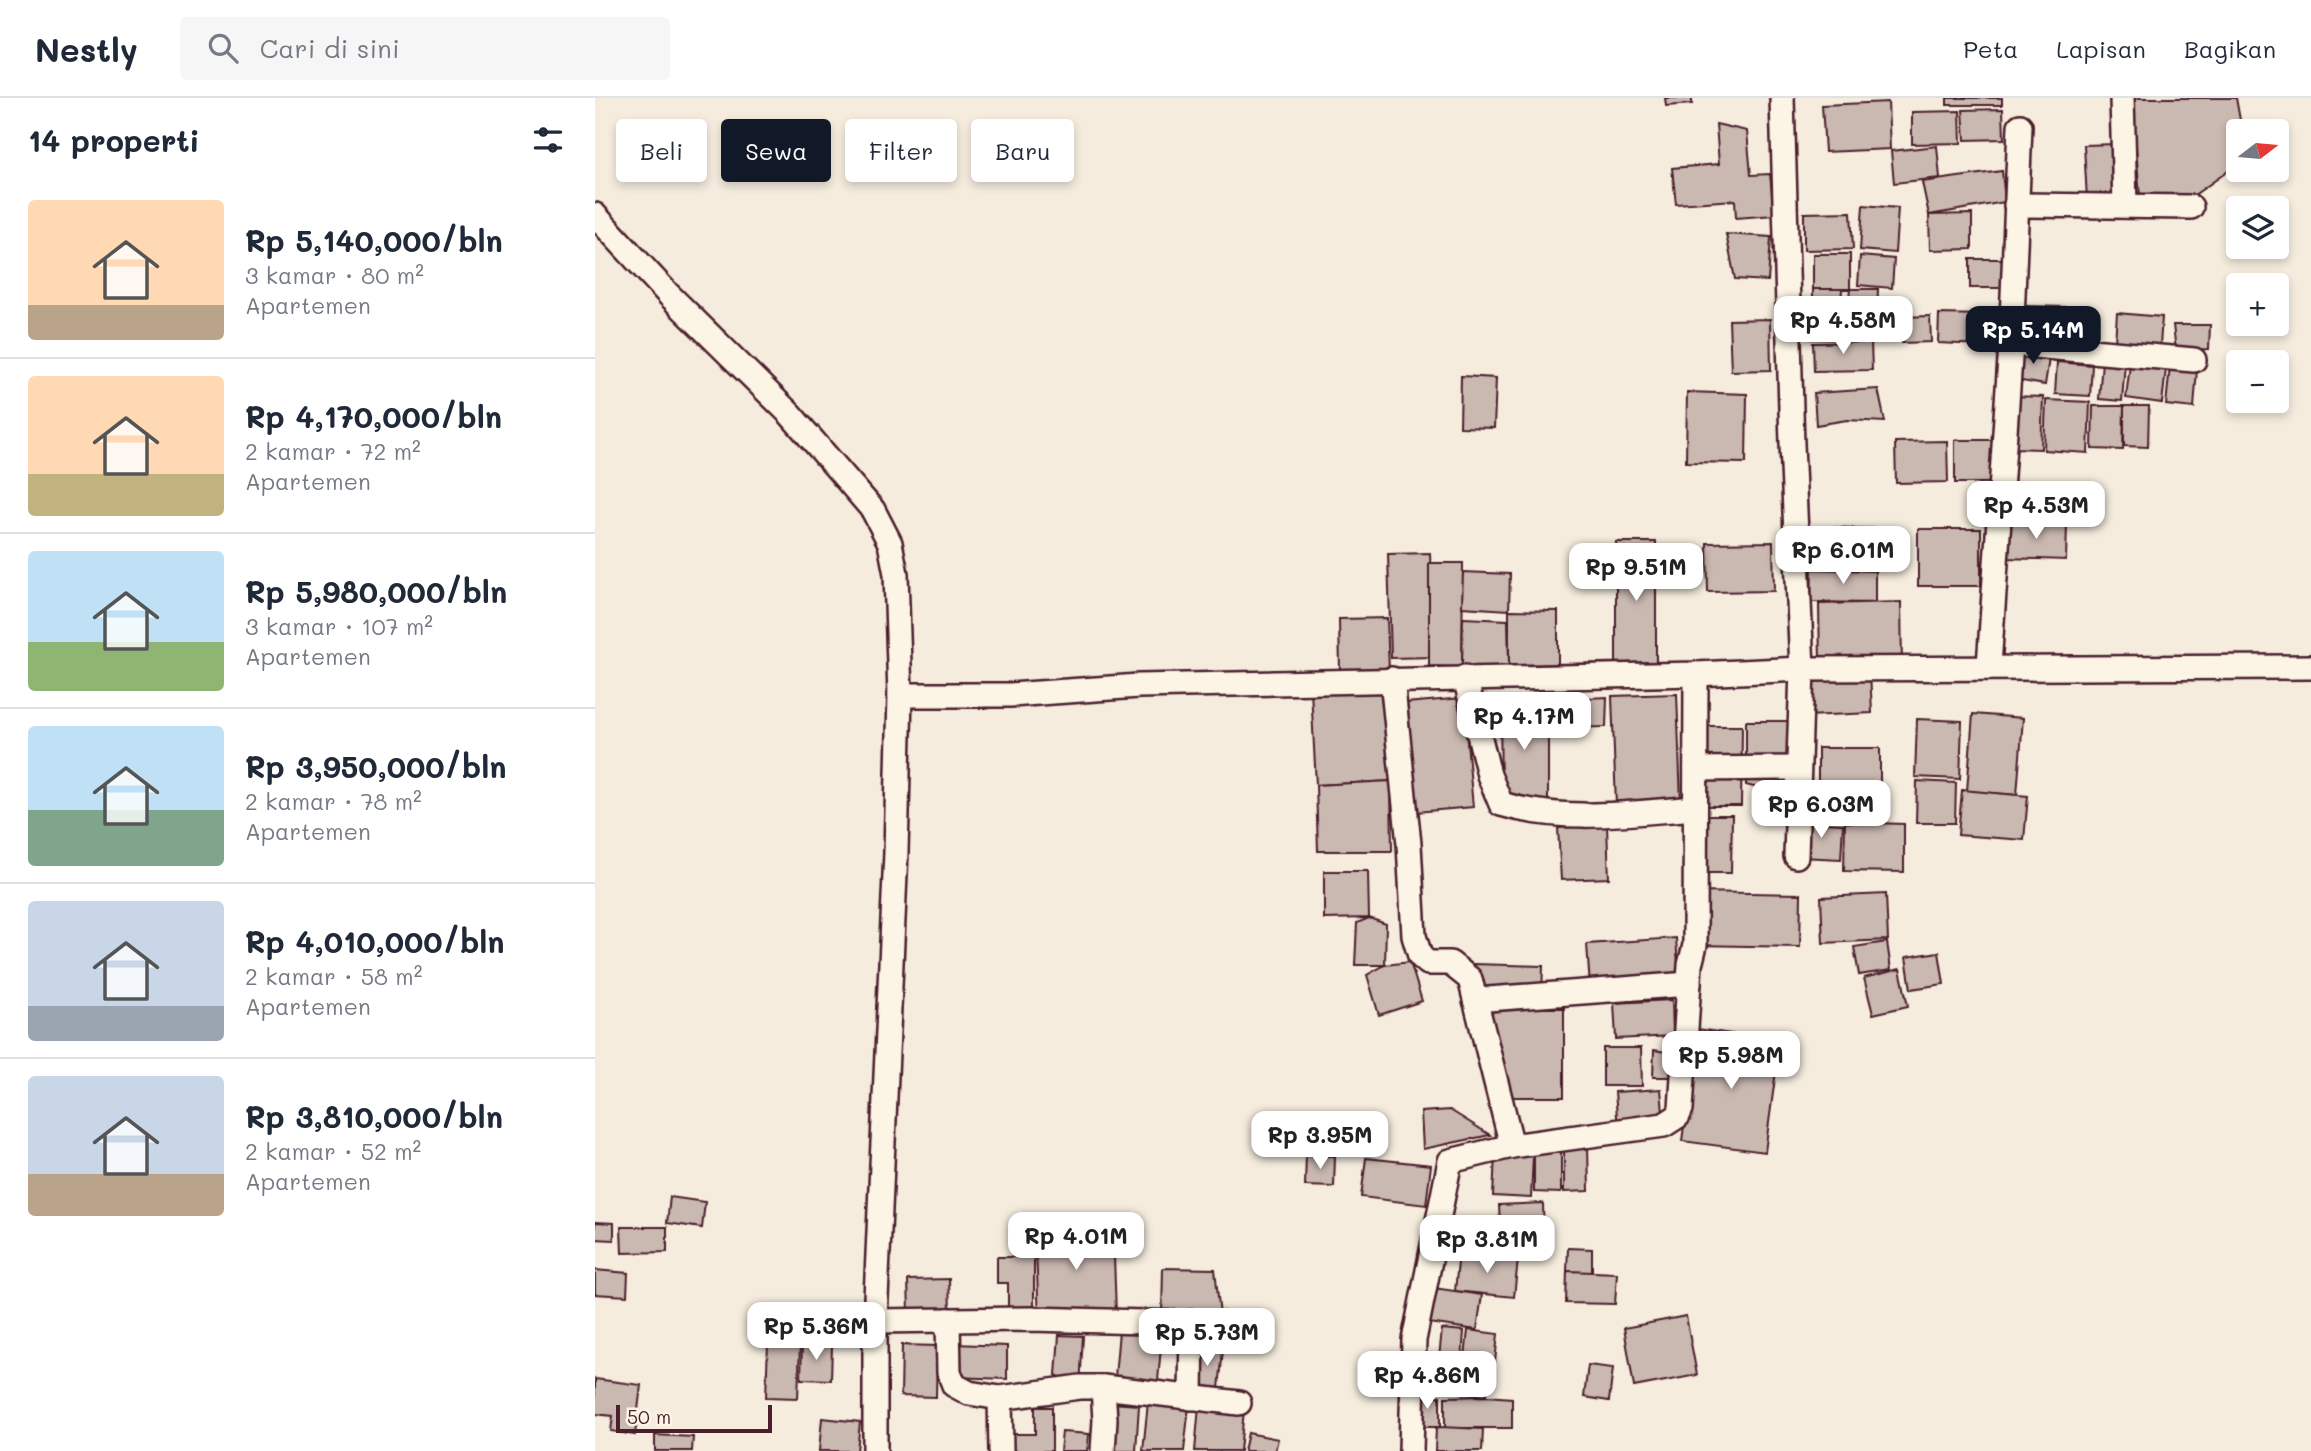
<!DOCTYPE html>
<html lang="id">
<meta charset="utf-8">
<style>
body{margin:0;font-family:Mali,sans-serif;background:#f6f6f7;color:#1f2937;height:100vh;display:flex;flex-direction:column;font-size:26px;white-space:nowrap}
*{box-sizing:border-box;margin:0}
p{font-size:23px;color:#747a83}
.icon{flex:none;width:38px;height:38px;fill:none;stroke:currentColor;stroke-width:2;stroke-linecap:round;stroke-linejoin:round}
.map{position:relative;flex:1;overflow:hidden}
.side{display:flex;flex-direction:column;background:#fff;width:595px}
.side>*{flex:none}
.banner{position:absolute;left:21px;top:21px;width:665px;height:63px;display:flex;gap:14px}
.needle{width:46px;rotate:74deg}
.fabs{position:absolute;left:1631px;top:21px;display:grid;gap:14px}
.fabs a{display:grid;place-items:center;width:63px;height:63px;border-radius:7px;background:#fff;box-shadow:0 4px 10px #0003;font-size:35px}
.scale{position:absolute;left:21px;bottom:18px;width:156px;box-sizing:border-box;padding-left:7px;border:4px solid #4a1f2b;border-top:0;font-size:19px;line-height:24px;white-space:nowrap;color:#4a1f2b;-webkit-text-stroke:5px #fcf5e5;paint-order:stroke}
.price{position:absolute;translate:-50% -60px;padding:0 16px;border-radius:14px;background:#fff;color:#222;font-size:23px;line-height:46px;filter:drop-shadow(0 2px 4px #0008)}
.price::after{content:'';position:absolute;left:50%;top:42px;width:21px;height:16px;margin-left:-10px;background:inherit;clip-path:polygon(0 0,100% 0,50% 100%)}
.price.current{background:#111827;color:#fff}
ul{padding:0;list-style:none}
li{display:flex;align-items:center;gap:21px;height:175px;padding:0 28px}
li+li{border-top:2px solid #e0e1e3}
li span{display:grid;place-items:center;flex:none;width:196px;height:140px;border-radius:7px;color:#555}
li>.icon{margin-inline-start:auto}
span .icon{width:84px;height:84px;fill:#fffc;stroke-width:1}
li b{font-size:30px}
h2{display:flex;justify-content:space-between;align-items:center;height:84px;padding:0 28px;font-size:30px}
.pill{padding:0 24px;border-radius:7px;background:#fff;box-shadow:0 4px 10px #0003;font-size:24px;line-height:63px}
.pill.current{background:#111827;color:#fff}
header{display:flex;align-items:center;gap:42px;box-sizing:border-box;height:98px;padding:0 35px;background:#fff;border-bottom:2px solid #e0e1e3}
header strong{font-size:33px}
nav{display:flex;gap:38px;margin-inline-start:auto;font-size:24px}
.search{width:490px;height:63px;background:#f6f6f7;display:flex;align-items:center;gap:18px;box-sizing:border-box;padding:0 24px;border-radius:7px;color:#747a83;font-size:26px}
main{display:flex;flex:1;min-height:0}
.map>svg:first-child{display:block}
</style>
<header>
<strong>Nestly</strong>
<div class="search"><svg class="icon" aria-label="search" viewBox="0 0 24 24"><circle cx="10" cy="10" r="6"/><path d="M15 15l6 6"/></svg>Cari di sini</div>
<nav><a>Peta</a><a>Lapisan</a><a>Bagikan</a></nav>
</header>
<main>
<section class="side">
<h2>14 properti<svg class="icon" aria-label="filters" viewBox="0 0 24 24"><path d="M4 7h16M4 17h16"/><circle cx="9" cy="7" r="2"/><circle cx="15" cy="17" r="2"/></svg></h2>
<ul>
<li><span style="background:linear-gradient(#ffd9b3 75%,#b9a48a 0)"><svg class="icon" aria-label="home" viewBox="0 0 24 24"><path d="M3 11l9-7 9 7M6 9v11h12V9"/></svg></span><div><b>Rp 5,140,000/bln</b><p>3 kamar · 80 m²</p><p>Apartemen</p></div></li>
<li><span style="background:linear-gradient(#ffd9b3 70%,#c2b280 0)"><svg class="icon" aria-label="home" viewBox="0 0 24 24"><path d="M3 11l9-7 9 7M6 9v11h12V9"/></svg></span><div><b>Rp 4,170,000/bln</b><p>2 kamar · 72 m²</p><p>Apartemen</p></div></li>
<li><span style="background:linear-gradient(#bfe0f5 65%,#8fb573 0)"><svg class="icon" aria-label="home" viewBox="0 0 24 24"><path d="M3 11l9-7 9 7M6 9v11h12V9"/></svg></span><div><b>Rp 5,980,000/bln</b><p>3 kamar · 107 m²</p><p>Apartemen</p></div></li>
<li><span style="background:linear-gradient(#bfe0f5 60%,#7fa58c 0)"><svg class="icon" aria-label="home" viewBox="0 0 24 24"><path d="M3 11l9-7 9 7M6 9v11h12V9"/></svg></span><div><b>Rp 3,950,000/bln</b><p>2 kamar · 78 m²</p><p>Apartemen</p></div></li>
<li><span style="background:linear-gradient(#c9d6e8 75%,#9aa5b1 0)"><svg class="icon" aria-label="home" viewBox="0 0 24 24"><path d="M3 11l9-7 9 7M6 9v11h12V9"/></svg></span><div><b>Rp 4,010,000/bln</b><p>2 kamar · 58 m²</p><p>Apartemen</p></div></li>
<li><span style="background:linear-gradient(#c9d6e8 70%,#b9a48a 0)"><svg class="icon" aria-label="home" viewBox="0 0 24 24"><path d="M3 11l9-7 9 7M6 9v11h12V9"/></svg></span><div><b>Rp 3,810,000/bln</b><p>2 kamar · 52 m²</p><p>Apartemen</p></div></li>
</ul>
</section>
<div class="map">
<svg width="1716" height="1353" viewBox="0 0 1716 1353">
<rect width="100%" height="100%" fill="#f5ecde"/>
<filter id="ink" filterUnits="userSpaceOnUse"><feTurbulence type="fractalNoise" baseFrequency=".0143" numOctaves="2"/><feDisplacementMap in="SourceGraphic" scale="14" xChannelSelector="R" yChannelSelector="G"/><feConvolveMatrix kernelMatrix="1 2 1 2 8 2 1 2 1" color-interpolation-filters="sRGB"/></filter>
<g filter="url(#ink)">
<g fill="#cab9b1" stroke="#4a1f2b" stroke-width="2">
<polygon points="1070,0 1097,0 1097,6 1071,8"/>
<rect x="1352" y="0" width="55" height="7"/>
<polygon points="1537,0 1641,0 1647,33 1643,33 1643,66 1595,100 1545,99"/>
<polygon points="1293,4 1295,51 1230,54 1227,7"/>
<polygon points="1408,11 1409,41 1370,42 1368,12"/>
<polygon points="1365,13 1366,45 1317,46 1317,14"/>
<polygon points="1121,26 1152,33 1156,77 1175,76 1179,117 1141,120 1140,102 1081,106 1077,70 1124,66"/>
<polygon points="1521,46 1524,100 1492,102 1489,47"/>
<polygon points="1342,48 1345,80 1299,85 1296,53"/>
<polygon points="1407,73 1410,104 1334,117 1327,84"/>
<polygon points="1268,107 1303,110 1300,155 1265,152"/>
<polygon points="1256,114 1258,151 1209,152 1209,115"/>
<polygon points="1377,116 1377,151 1335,152 1334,117"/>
<polygon points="1131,136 1176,139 1173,183 1140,181"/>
<rect x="1218" y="156" width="37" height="35"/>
<polygon points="1265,158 1299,161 1297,190 1263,187"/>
<polygon points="1375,161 1410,161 1409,190 1375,190"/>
<polygon points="1218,191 1247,191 1245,216 1218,214"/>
<polygon points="1255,191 1283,191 1282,219 1252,217"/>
<polygon points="1432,208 1470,209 1469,244 1430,243"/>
<polygon points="1522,215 1567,219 1565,248 1520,244"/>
<polygon points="1245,216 1282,219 1283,242 1216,241 1217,219"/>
<polygon points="1344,216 1388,217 1387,247 1343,245"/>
<polygon points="1335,218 1336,244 1307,245 1306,219"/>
<polygon points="1175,221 1176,272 1136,273 1134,222"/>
<polygon points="1578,227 1615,227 1614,251 1581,253"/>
<polygon points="1276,244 1277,272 1219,273 1218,245"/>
<polygon points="1426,249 1455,254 1450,287 1421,282"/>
<polygon points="1507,263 1530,264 1527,303 1504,301"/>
<polygon points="1462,264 1497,267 1495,298 1460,296"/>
<polygon points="1535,266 1571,271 1567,305 1531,300"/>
<polygon points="1575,268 1602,271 1599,310 1571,307"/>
<polygon points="866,278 901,280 899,330 865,329"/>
<polygon points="1283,291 1290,324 1252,322 1221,327 1219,295"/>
<polygon points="1092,294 1152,296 1151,365 1091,364"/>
<polygon points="1418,298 1448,299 1446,351 1417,350"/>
<polygon points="1451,302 1495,304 1493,355 1449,352"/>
<polygon points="1498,308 1529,308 1528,352 1497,351"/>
<polygon points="1529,308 1554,308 1553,349 1529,348"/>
<rect x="1360" y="342" width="37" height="43"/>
<polygon points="1352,343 1353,384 1301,385 1300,344"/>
<polygon points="1412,424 1472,426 1471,462 1411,460"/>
<polygon points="1221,429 1303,431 1303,463 1220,461"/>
<rect x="1323" y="431" width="63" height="57"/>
<rect x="1021" y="444" width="40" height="123"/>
<polygon points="1178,444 1179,493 1113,494 1112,445"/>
<polygon points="835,455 839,559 796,560 793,456"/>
<polygon points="834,465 868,465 867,569 834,568"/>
<polygon points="1217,471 1280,473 1280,505 1216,504"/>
<polygon points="868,474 915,476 914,512 867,509"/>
<polygon points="1306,504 1307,566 1225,567 1224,506"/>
<polygon points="914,512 963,513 963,569 914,568"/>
<polygon points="792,520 794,573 745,574 744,521"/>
<polygon points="868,520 913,522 914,568 867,569"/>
<polygon points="1275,573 1277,615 1212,618 1210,577"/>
<polygon points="791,588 796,683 721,687 716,592"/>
<polygon points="1082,596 1086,706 1021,708 1017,598"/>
<polygon points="1012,599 1011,629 960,630 953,602"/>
<polygon points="868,600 878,709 821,714 811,605"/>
<polygon points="905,602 953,602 953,706 906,706"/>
<polygon points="1378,616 1428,620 1422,697 1372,693"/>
<polygon points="1322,621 1367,623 1365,681 1320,679"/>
<polygon points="1151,623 1194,623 1194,698 1151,687"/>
<polygon points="1111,628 1147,628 1146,708 1110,708"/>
<rect x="1223" y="650" width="62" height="37"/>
<polygon points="796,683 797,753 723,753 721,687"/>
<polygon points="1322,683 1361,685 1360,725 1321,725"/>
<polygon points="1290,689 1291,720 1227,720 1226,690"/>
<polygon points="1367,692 1433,698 1429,742 1363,737"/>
<polygon points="1101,717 1137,717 1136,775 1100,775"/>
<polygon points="1206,724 1248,726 1246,761 1205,759"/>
<polygon points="1250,724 1309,726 1309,774 1249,773"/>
<polygon points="1012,728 1014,780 966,782 963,730"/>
<polygon points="729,773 773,773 774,820 729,821"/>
<polygon points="1101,794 1206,796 1205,849 1100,847"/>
<polygon points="1291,796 1293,842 1228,845 1226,799"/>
<polygon points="774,820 791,826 790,867 760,867 762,825"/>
<polygon points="1081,840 1084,882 995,889 992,846"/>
<polygon points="1292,844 1296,872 1264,877 1259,849"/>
<polygon points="1344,854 1349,886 1316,891 1311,859"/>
<polygon points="815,864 827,903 784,917 772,877 790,867"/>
<polygon points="878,866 948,868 947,897 878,896"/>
<polygon points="1305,871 1313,908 1278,916 1269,880"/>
<polygon points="1077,902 1078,938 1021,941 1019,905"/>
<polygon points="890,910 969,910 969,999 911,999"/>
<polygon points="1102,931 1185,943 1170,1054 1087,1043"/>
<polygon points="1008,950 1046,950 1047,988 1008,988"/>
<polygon points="1059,952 1078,955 1079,979 1058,979"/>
<polygon points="1066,991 1069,1027 1023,1031 1020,994"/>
<polygon points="855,1012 895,1037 828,1051 826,1014"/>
<polygon points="969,1048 993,1048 994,1093 969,1094"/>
<polygon points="939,1050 966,1050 966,1095 939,1094"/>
<polygon points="900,1056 938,1058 936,1100 898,1098"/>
<polygon points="711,1057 740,1058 739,1089 710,1088"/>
<polygon points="771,1060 836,1067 831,1107 766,1099"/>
<polygon points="75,1099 110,1104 107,1130 72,1125"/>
<polygon points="948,1105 949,1145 906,1147 904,1107"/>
<polygon points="0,1124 19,1125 19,1142 0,1141"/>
<polygon points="518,1128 521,1217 444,1221 440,1130"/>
<polygon points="26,1129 72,1129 72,1154 27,1155"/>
<polygon points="973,1150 997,1151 997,1175 972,1173"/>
<polygon points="864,1155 923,1161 919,1199 860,1193"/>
<polygon points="402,1159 439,1159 439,1210 413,1210 413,1185 402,1185"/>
<polygon points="568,1170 620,1171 626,1226 567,1216"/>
<polygon points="0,1172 33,1175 32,1198 0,1196"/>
<polygon points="972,1173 1022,1175 1020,1206 971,1205"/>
<polygon points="354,1181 355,1215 314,1216 313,1182"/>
<polygon points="832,1189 887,1197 882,1232 827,1224"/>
<polygon points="1091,1218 1102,1277 1039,1289 1029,1230"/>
<polygon points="847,1231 869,1233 867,1262 844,1260"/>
<polygon points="873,1232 903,1236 900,1264 870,1260"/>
<polygon points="524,1233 567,1237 563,1283 520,1279"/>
<polygon points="464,1237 488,1238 485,1289 461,1277"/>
<polygon points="601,1239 629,1242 623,1300 595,1297"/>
<polygon points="173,1245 205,1246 203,1300 171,1299"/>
<polygon points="207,1246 237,1248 236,1282 206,1281"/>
<polygon points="359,1246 412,1248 412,1281 358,1279"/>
<polygon points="307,1247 342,1248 341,1299 306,1298"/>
<polygon points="820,1257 844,1260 843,1292 819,1291"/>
<polygon points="847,1264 893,1266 891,1298 843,1292"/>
<polygon points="993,1267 1018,1270 1014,1303 989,1299"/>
<polygon points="0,1281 46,1287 40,1337 16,1333 18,1318 0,1316"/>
<polygon points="819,1298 845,1298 845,1329 820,1329"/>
<polygon points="891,1298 917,1300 917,1330 850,1330 850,1299"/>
<polygon points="553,1304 594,1308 589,1353 548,1353"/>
<polygon points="516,1305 544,1307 541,1353 514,1353"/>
<polygon points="604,1308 649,1312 645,1353 600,1353"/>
<polygon points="440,1309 457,1309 457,1353 412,1353 412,1336 440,1336"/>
<polygon points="227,1320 265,1324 262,1353 224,1353"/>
<polygon points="845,1329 888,1331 887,1353 840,1353 841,1330"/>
<polygon points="467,1334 494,1336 492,1353 465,1353"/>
<polygon points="653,1335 683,1341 680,1353 649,1353"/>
<polygon points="60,1337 98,1339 97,1353 60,1353"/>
</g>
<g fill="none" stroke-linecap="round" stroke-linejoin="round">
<g stroke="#4a1f2b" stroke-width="28">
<g id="minor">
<polyline points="1187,0 1197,346 1207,571 1201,758"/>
<polyline points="1527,0 1530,108"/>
<polyline points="1421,107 1596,109"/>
<polyline points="0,117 74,197 195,316 278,412 295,445 301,476 305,597 301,754 280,1223 280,1353"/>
<polyline points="1416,246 1599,262"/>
<polyline points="1394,568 1416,246 1425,28"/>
<path d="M870,579L894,677L906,706C970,725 1035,715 1100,710"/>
<polyline points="797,581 814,746 819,838 825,858 833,865 855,865 875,881 917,1048"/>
<polyline points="305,597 415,597 544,588 1101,576 1207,571 1716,569"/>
<polyline points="1101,671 1203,670"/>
<polyline points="880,902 1094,886"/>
<polyline points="353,1222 354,1274 359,1287 374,1295 405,1300 485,1289 508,1289 644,1305"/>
<polyline points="280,1223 436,1221 626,1226"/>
<polyline points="405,1300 406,1353"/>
<polyline points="596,1300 597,1224"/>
<polyline points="508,1353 510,1322 508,1289"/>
<polyline points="816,1353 819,1242 855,1063 917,1048 1069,1027 1083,1018 1086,1011 1095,867 1100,847 1101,576"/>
</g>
</g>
<use href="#minor" stroke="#fcf5e5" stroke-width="23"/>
</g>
</g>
</svg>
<div class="fabs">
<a><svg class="needle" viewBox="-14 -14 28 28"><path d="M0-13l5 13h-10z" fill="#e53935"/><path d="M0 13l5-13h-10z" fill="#747a83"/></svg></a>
<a><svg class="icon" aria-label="layers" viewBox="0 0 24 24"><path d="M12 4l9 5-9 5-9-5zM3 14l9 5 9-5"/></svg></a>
<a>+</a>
<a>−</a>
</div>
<div class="scale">50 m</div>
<b class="price" style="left:1248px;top:258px">Rp 4.58M</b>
<b class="price current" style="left:1438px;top:268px">Rp 5.14M</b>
<b class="price" style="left:1441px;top:443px">Rp 4.53M</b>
<b class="price" style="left:1248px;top:488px">Rp 6.01M</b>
<b class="price" style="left:1041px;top:505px">Rp 9.51M</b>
<b class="price" style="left:929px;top:654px">Rp 4.17M</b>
<b class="price" style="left:1226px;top:742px">Rp 6.03M</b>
<b class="price" style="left:1136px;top:993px">Rp 5.98M</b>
<b class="price" style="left:725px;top:1073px">Rp 3.95M</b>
<b class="price" style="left:481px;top:1174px">Rp 4.01M</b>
<b class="price" style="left:892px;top:1177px">Rp 3.81M</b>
<b class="price" style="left:221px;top:1264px">Rp 5.36M</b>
<b class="price" style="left:612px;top:1270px">Rp 5.73M</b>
<b class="price" style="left:832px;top:1313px">Rp 4.86M</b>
<div class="banner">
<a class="pill">Beli</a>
<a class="pill current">Sewa</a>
<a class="pill">Filter</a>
<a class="pill">Baru</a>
</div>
</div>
</main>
